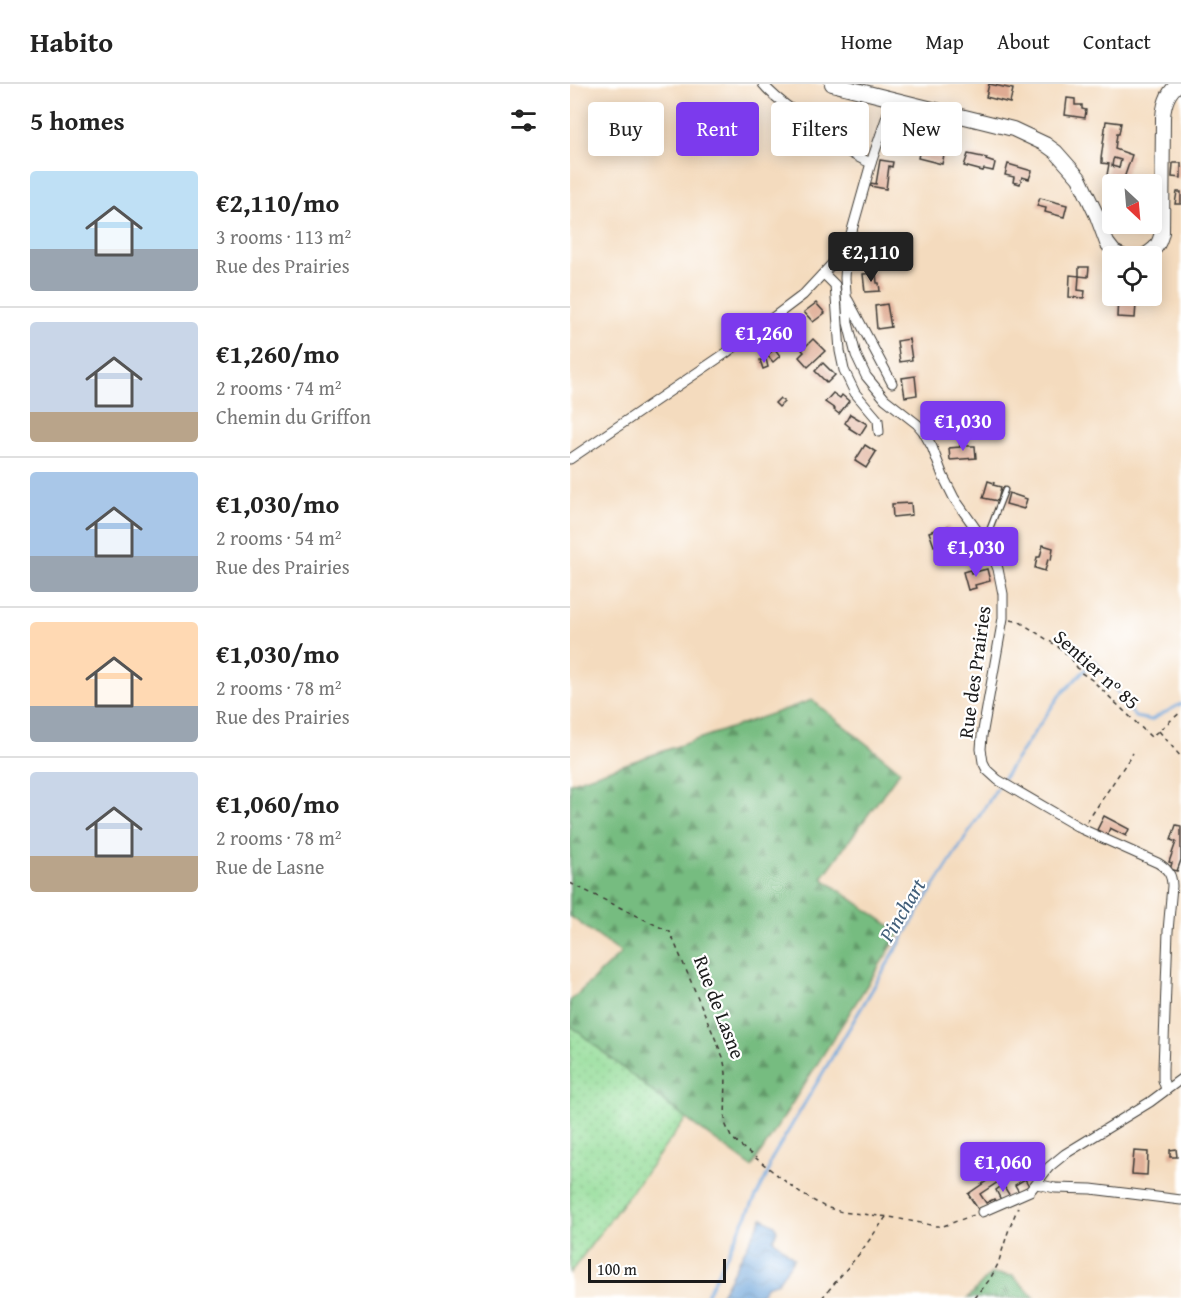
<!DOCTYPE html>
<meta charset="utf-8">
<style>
body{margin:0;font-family:"Gentium Book Plus",serif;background:#f6f6f6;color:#222;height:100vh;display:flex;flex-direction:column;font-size:22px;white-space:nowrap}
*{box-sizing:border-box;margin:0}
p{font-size:20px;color:#767676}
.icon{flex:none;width:33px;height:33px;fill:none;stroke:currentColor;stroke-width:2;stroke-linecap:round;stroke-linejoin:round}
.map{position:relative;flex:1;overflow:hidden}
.side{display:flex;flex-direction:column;background:#fff;width:570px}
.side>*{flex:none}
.guide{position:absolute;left:18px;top:18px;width:502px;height:54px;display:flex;gap:12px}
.needle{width:39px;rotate:154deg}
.buttons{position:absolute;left:532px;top:90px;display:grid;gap:12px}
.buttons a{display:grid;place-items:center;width:60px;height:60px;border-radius:6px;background:#fff;box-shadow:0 3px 15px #0003;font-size:30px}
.scale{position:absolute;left:18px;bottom:15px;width:138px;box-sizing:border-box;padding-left:6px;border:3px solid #1c1c1c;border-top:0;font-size:16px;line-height:21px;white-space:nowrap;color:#1c1c1c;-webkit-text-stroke:4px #fff;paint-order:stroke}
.price{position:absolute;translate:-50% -51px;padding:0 14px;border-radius:6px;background:#7c3aed;color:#fff;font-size:20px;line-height:39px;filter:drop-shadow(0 2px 3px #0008)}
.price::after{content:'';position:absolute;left:50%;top:36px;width:18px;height:14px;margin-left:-9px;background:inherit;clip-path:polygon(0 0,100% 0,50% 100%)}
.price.on{background:#222;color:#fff}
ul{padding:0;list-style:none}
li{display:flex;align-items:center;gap:18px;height:150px;padding:0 30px}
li+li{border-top:2px solid #e0e0e0}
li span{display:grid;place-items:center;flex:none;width:168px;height:120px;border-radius:6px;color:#555}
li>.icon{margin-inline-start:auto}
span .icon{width:72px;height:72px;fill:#fffc;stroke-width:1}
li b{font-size:26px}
h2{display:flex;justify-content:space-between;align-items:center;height:72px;padding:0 30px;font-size:26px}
.pill{padding:0 21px;border-radius:6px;background:#fff;box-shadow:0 3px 15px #0003;font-size:21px;line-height:54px}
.pill.on{background:#7c3aed;color:#fff}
header{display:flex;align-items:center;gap:36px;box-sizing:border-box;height:84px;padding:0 30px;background:#fff;border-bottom:2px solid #e0e0e0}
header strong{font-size:28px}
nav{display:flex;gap:33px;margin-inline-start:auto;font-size:21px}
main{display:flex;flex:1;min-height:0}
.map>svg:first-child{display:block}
</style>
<header>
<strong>Habito</strong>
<nav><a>Home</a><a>Map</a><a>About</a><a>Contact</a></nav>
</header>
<main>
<section class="side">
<h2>5 homes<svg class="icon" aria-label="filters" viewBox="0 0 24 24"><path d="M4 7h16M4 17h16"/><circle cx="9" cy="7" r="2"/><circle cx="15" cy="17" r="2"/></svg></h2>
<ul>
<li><span style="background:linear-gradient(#bfe0f5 65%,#9aa5b1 0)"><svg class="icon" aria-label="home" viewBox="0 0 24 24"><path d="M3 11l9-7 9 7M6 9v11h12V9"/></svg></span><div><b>€2,110/mo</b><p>3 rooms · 113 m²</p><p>Rue des Prairies</p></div></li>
<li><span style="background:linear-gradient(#c9d6e8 75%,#b9a48a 0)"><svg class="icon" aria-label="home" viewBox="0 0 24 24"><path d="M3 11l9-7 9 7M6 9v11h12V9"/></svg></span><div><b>€1,260/mo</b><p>2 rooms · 74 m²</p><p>Chemin du Griffon</p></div></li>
<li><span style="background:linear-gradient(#a9c7e8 70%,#9aa5b1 0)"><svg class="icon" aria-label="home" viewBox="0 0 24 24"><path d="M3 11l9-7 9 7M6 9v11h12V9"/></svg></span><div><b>€1,030/mo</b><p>2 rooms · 54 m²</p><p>Rue des Prairies</p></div></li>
<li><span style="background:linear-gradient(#ffd9b3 70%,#9aa5b1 0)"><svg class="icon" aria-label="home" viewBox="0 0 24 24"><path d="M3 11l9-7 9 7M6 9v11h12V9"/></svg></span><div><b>€1,030/mo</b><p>2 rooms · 78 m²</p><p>Rue des Prairies</p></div></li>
<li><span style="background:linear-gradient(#c9d6e8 70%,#b9a48a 0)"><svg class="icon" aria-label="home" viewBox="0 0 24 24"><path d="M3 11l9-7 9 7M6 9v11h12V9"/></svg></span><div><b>€1,060/mo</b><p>2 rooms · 78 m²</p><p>Rue de Lasne</p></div></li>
</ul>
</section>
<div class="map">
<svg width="611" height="1214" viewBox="0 0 611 1214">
<defs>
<pattern id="grass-dots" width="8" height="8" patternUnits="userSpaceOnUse" patternTransform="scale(1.5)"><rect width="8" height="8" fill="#93dc97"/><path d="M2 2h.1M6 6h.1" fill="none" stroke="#7ebc82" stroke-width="1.8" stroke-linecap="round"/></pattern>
<pattern id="forest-firs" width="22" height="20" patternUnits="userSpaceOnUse" patternTransform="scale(1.5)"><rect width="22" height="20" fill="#76bc80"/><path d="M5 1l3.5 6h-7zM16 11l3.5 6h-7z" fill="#609868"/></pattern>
<pattern id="water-waves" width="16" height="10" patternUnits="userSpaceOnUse" patternTransform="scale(1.5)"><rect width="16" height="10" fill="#69a2d8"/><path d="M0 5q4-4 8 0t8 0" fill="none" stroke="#5683ae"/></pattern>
</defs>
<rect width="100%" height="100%" fill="#fff"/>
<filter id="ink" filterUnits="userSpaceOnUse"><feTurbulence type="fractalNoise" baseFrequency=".0167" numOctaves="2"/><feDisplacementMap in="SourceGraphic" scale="12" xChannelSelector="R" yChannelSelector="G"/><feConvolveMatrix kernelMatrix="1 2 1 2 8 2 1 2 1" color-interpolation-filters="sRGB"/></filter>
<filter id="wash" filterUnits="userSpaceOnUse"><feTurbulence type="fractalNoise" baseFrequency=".008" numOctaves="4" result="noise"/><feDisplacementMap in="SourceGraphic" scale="24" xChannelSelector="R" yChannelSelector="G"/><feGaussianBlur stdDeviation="1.35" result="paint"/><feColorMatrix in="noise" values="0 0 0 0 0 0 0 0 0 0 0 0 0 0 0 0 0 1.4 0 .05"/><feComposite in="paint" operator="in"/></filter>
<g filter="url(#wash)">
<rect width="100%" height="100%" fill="#f4dbbe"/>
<polygon fill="url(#grass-dots)" stroke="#587c5a" stroke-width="1.5" points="0,941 116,1035 0,1189"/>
<g fill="url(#forest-firs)" stroke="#496c4e" stroke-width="1.5">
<polygon points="242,616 330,687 252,794 330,849 182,1083 116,1035 0,941 0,917 51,869 0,832 0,699"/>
<polygon points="421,1189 443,1192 465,1214 398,1214"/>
</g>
<polygon fill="url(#water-waves)" stroke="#425f7a" stroke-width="1.5" points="192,1134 205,1141 207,1147 203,1155 224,1174 208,1198 196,1202 190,1214 149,1214"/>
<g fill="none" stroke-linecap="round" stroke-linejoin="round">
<polyline stroke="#69a2d8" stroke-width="3" points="135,1214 198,1089 201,1076 356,815 442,681 490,611 525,576 565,633 581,636 611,620"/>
</g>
<g id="blocks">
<g fill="#dfab93" fill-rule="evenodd">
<polygon points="419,0 443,5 440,19 416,13"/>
<polygon points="497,14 505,15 505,21 512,21 512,25 516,26 515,34 495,31"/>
<path d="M536,37L551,39L549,50H547L545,65L562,71L552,100H544L546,94L537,91L539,80L532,79V75H531ZM544,74L551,76L549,84L542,82L543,76Z"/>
<polygon points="352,52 371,57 369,67 367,66 367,69 374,71 372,80 348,74 350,65 340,63 340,65 332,63 334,54 342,55 341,60 349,62"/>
<polygon points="398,70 417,74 416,76 425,79 423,87 414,85 413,87 394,82"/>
<polygon points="310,76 323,78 322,83 319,82 316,105 300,102 301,99 306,100"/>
<polygon points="603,79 611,79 611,94 602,93"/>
<polygon points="438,80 462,87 459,95 452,93 450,100 443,98 444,93 435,91"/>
<polygon points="607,108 611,108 611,120 605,120"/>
<polygon points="470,114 497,121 494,133 475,128 476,124 467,122"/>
<polygon points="296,164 312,167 310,180 302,179 303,175 295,173"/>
<polygon points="509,183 519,183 518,193 509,192 508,206 515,207 514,214 499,213 500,191 509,192"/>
<polygon points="306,189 307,199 309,199 310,207 295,208 293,190"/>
<polygon points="548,212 561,212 561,220 566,220 565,234 547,233"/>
<polygon points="246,219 255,229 243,238 234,228"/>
<polygon points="317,220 321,243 307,245 305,222"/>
<polygon points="243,255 255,267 238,283 229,273 234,268 232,266"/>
<polygon points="339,255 342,276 330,278 327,257"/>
<polygon points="205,265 210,272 203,278 197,271"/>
<polygon points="196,275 198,283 193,285 190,276"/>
<polygon points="253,279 265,291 257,299 245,287"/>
<polygon points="345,292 347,311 335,313 332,294"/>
<polygon points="263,309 270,314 272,311 279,317 269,330 264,326 265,325 255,318"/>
<polygon points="210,314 214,318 209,323 205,319"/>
<polygon points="366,328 377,328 378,340 380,340 380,346 367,346"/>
<polygon points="280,330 297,340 290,351 279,344 280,343 275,339"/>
<polygon points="396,355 397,362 405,362 406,374 380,376 379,364 390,363 390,356"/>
<polygon points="295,361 306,368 296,384 285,377"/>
<polygon points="418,397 424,399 423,401 431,403 428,417 413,414"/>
<polygon points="439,409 457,415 454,425 436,420"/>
<polygon points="341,419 342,431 323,433 322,420"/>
<polygon points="378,442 383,454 364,462 359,448 367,445 368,447"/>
<polygon points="473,461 483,464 481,476 478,475 475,487 465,484 467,473 470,473"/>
<polygon points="417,485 420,497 405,501 406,504 398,506 393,488 400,486 401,489"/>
<polygon points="534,732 559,745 556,752 540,744 537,751 527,746"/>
<polygon points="606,741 611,742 611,776 607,787 600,785 602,779 599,778 606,758 601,756"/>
<polygon points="606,1065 607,1073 600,1073 600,1066"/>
<polygon points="564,1067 578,1068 577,1091 562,1090"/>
<polygon points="427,1090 431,1096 410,1110 416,1119 424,1115 426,1118 408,1125 398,1110"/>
<polygon points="455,1095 459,1102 449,1108 445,1101"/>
<polygon points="433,1101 440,1112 431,1116 426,1106"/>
</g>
</g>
</g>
<g filter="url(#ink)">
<use href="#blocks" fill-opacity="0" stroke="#3c3934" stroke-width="1.5"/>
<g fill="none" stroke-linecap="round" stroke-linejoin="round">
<g stroke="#3c3934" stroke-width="7">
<polyline id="lane" points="415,457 435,406"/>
</g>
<g stroke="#3c3934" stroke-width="11">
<g id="street">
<path d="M193,0C202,11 214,20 225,28C249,47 273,68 301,79"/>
<path d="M328,17L319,26L301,79L277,164L275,194L278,239L286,271L296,292L315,315L347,340L353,347L362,363L373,392L384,414L420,465L428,485L433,510V534L412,652L411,665L413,678L417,686L428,696L512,745L588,779C598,785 602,791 602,802L598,847L593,985V996L596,1005"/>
<polyline points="254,190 265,201 270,267 274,286 285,309 308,336 309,348"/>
<polyline points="278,216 322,299"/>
<polyline points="0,375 156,269 233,211 277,164"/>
<polyline points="467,1100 485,1104 521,1105 611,1116"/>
<polyline points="412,1128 460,1107 479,1083 495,1070 580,1018 611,995"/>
</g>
</g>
<g stroke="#3c3934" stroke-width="16">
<g id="secondary">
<polyline points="262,0 443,45 475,60 486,68 509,94 527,132 537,159 544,168 552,172"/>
<path d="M574,172C585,165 589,162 592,148L593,33C594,20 598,7 609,0"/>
</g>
</g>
<g stroke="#3c3934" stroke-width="1.5" stroke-dasharray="4.5 4.5" stroke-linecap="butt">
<polyline points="441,536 450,538 487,562 501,574 510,588 522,596 581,653 611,628"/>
<polyline points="589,647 611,673"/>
<polyline points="517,738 563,669"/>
<polyline points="0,799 100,848 153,973 156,989 155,1039 161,1053 172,1063 230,1109 255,1123 272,1128 320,1133 366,1142 373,1142 404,1131"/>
<polyline points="252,1214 290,1169 316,1133"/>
<polyline points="405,1214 420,1195 428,1180 438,1148 448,1123"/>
</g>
<use href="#lane" stroke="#fff" stroke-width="4.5"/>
<use href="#street" stroke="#fff" stroke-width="9"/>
<use href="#secondary" stroke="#fff" stroke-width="14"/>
</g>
</g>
<g text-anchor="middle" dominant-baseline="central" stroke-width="4.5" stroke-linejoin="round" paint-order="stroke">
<g font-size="20" fill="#1c1c1c" stroke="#fff">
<text transform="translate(527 585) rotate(42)">Sentier nᵒ 85</text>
<text transform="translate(404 588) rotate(-82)">Rue des Prairies</text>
<text transform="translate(150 923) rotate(69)">Rue de Lasne</text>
</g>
<g font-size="21" font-style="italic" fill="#425f7a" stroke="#fff">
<text transform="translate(332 826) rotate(-59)">Pinchart</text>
</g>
</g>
</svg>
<div class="buttons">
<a><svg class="needle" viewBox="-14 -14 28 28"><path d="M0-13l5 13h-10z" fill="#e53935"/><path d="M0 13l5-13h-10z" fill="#767676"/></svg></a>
<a><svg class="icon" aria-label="locate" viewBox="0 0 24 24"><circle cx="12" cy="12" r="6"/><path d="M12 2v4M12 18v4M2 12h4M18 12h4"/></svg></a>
</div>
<div class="scale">100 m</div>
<b class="price on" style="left:301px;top:199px">€2,110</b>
<b class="price" style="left:194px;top:280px">€1,260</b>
<b class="price" style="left:393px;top:368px">€1,030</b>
<b class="price" style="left:406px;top:494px">€1,030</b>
<b class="price" style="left:433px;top:1109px">€1,060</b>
<div class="guide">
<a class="pill">Buy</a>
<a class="pill on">Rent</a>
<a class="pill">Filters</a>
<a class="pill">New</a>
</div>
</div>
</main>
